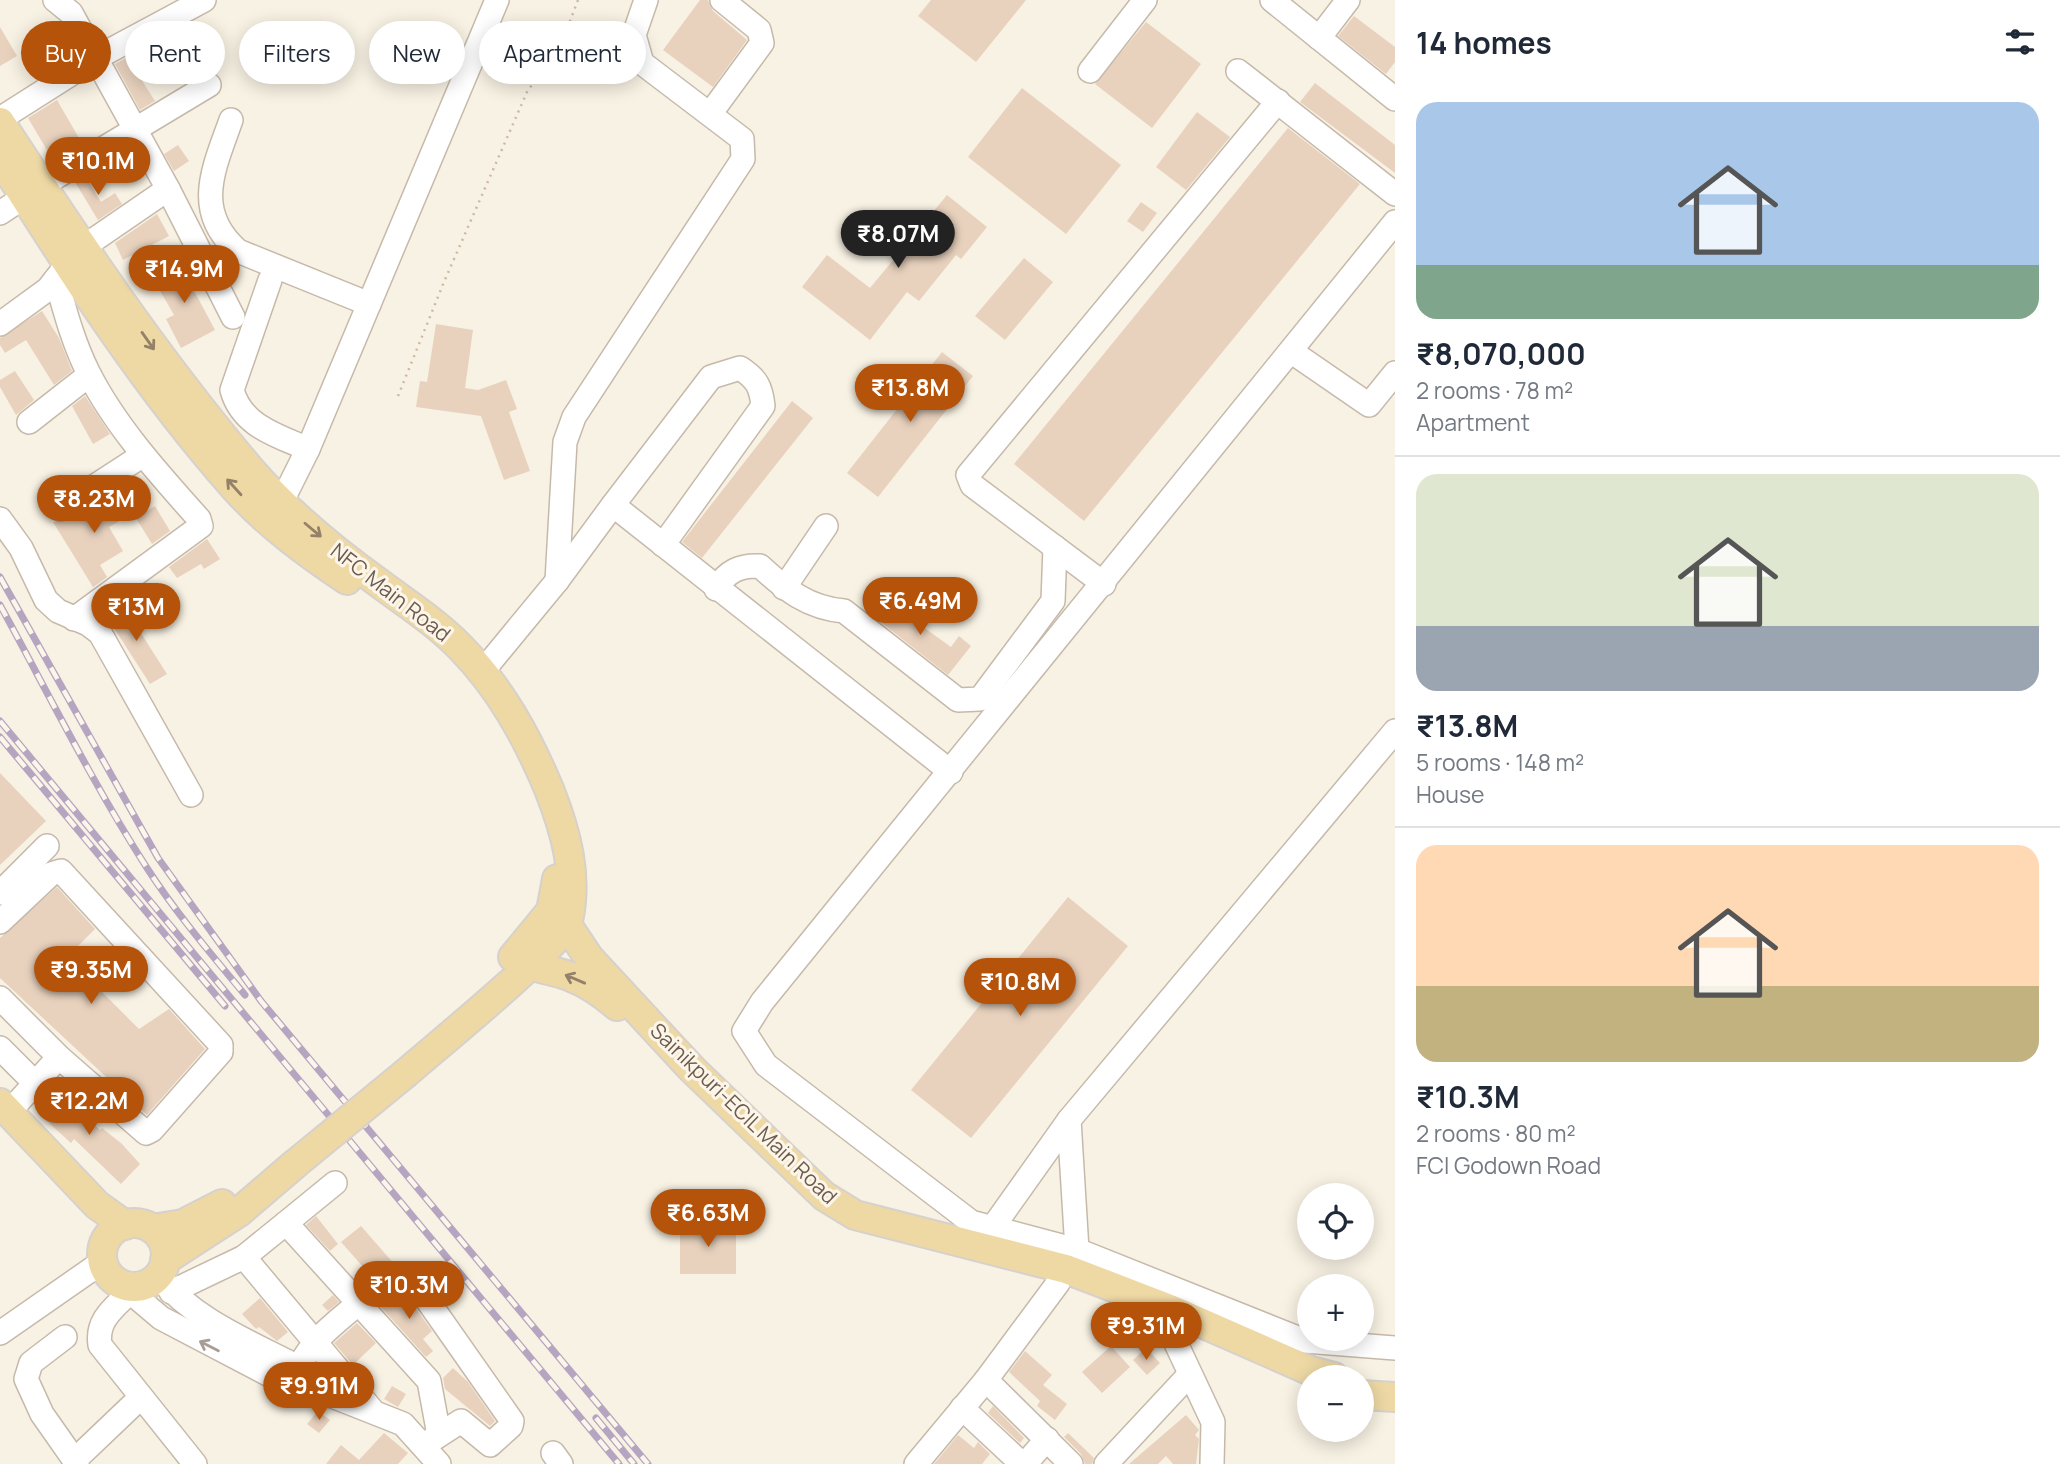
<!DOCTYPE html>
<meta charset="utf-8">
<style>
body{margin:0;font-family:Manrope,sans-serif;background:#f2f2f3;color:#1f2937;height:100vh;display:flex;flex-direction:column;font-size:26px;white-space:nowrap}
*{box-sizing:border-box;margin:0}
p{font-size:23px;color:#747a83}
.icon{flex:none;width:38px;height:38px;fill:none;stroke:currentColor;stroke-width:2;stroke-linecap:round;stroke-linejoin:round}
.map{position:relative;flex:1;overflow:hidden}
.details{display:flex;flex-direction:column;background:#fff;width:665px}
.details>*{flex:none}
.guide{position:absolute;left:21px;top:21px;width:665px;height:63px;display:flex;gap:14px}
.fabs{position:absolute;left:1297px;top:1183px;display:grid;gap:14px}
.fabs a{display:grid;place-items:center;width:77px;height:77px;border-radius:50%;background:#fff;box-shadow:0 4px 18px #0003;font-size:35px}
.price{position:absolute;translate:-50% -60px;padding:0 16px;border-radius:24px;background:#b45309;color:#fff;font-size:23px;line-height:46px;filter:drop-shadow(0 2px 4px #0008)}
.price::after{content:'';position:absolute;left:50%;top:42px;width:21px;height:16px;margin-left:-10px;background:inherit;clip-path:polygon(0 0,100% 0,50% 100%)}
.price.on{background:#222;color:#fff}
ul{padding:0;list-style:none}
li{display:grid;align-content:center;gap:14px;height:371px;padding:0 21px}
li+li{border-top:2px solid #e0e1e3}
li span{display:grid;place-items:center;height:217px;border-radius:21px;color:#555}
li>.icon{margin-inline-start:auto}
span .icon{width:126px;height:126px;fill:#fffc;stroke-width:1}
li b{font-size:30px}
h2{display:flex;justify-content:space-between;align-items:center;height:84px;padding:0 21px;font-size:30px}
.tag{padding:0 24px;border-radius:32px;background:#fff;box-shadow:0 4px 18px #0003;font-size:24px;line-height:63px}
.tag.on{background:#b45309;color:#fff}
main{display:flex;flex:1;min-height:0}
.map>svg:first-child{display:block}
</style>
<main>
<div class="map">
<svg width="1395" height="1464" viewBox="0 0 1395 1464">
<rect width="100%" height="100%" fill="#f8f2e4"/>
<g fill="#e8d2be">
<polygon points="700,0 708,0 713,11 747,40 713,87 663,50"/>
<polygon points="931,0 1026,0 976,62 918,16"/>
<polygon points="1354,16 1395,47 1395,62 1386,74 1338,36"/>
<polygon points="1146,22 1201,64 1152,128 1095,84"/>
<polygon points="0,27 17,56 0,66"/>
<polygon points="155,42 167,65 141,79 155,101 140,110 115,64"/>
<polygon points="206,45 214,60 198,68 190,53"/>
<polygon points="1315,83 1395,145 1395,173 1300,102"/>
<polygon points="1022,88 1121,165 1066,234 968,157"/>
<polygon points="57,100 83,145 54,162 28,118"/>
<polygon points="1197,112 1230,137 1186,190 1156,167"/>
<polygon points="1288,128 1360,184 1084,521 1014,464"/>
<polygon points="178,145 189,161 174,171 164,154"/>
<polygon points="125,152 86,178 101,202 115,193 122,204 98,220 75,182"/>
<polygon points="947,195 987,227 961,259 956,255 919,301 907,292 870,340 802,287 827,255 870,288"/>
<polygon points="1141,202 1157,213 1143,232 1127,221"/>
<polygon points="157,214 169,236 123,260 115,243"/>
<polygon points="1024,258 1053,282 1005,340 975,316"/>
<polygon points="189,261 199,281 191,285 215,330 181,348 166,319 174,315 154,280"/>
<polygon points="42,311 59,338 72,371 54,385 26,340 5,353 0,345 0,338"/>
<polygon points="436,324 473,330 465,388 478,390 506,380 517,409 509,412 530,471 504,480 481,416 416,407 420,381 427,382"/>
<polygon points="942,352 973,376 878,497 847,473"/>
<polygon points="15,371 34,400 16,415 0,387 0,380"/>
<polygon points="85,396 110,434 93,444 72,406"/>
<polygon points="792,401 813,418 702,558 682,542"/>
<polygon points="115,490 130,515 109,527 123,551 100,565 107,577 93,587 53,522 68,521"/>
<polygon points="155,506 170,531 152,544 136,518"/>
<polygon points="207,539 220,559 204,569 201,564 177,578 169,567"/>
<polygon points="880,596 951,647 959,636 971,646 948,675 868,612"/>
<polygon points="121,602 167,674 150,684 105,614"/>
<polygon points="0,773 46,821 0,865"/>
<polygon points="57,887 95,929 67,957 139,1029 169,1009 205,1049 147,1115 0,978 0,938"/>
<polygon points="1068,897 1128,946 971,1138 911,1090"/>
<polygon points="57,1091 100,1130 102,1128 122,1144 140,1164 121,1184 74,1139 71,1143 38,1113"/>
<polygon points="316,1216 338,1244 330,1251 306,1225"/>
<polygon points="680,1224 736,1225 736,1274 680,1274"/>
<polygon points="361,1226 395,1265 372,1277 341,1242"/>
<polygon points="404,1292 432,1331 423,1339 433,1351 426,1357 380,1306"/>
<polygon points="333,1295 339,1302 328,1311 322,1305"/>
<polygon points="260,1298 288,1332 277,1341 259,1327 256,1329 242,1314"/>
<polygon points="357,1323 376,1343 353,1365 334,1343"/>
<polygon points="1111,1346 1130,1367 1102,1393 1082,1372"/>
<polygon points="1146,1348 1160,1363 1147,1375 1133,1360"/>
<polygon points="1025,1351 1052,1375 1043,1385 1067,1404 1055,1420 1037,1406 1040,1401 1009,1372"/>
<polygon points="453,1368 468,1382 495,1421 490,1426 445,1389 443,1378"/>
<polygon points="392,1386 406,1394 398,1407 384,1399"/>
<polygon points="993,1406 1024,1438 1020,1443 988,1413"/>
<polygon points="318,1411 330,1420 319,1433 307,1424"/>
<polygon points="1186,1415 1199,1430 1195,1435 1199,1439 1196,1464 1173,1464 1166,1456 1158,1464 1129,1464"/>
<polygon points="384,1433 408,1453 398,1464 326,1464 341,1445 359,1460"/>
<polygon points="1068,1433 1094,1458 1092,1464 1085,1464 1081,1454 1064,1437"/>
<polygon points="958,1435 974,1448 978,1442 990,1454 982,1464 934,1464"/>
</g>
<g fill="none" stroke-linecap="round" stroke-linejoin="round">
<g stroke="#c6b9aa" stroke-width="26">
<g id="minor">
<polyline points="55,0 71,13 168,189 233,317"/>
<polyline points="1272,0 1395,99"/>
<polyline points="1319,38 1348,0"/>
<polyline points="1090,71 1145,0"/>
<polyline points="1238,71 1395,194"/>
<polyline points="710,114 762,43 759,30 722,0"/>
<polyline points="0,119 96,58 204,0"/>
<path d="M231,120C214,168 192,211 238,251L369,304"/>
<polyline points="41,186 209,85"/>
<polyline points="0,213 24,197"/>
<polyline points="1395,222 762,1002 744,1031 766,1065 971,1222 1077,1250 1305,1341 1395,1348"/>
<polyline points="82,248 168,189"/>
<path d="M56,279C65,311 73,342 88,372C115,426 159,474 199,519L201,526L74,619"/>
<path d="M270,280L232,390C242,426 276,435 308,449"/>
<polyline points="0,324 48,289 62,271"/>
<polyline points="1292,352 1369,405 1395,373"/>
<polyline points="29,422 89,375"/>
<polyline points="281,503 308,449 497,0"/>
<path d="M613,505L711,377L740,368C757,379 761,387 763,406L663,545"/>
<polyline points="60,509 143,455"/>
<polyline points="0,519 21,548 46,600 58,611 88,624 100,633 191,795"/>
<polyline points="557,581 565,442 574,417 743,159 742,139 642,63 634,35 646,0"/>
<polyline points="1104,584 972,485 968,475 1278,101"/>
<polyline points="784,588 826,526"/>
<path d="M716,589C727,571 740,565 760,566C786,590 808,608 844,611L958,700L980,699L1053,601L1055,547"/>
<polyline points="482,672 557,581 613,505 951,772"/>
<polyline points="0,893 47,846"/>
<polyline points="0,922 51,874 61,871 221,1045 221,1052 152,1130 146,1133 59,1057 0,998"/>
<polyline points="0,1048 35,1083"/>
<polyline points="9,1112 59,1057"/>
<polyline points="1069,1120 1077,1250"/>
<polyline points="286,1223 335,1183"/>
<polyline points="993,1227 1069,1120 1395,731"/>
<polyline points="244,1257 372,1410"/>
<path d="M158,1276C194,1320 248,1341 298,1367L307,1376"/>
<polyline points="122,1285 161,1318 281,1381 317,1390 403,1424 439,1464"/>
<path d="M130,1292C114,1308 96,1320 100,1345L195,1464"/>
<polyline points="171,1292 244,1257 286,1223 429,1381 439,1435"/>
<polyline points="1166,1322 1213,1422 1212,1464"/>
<polyline points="0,1333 102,1262"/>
<polyline points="65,1337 31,1363 26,1379 42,1414 75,1461"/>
<path d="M298,1367C304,1358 310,1348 317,1340C331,1326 393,1270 411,1277L512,1421L511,1426L490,1445L461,1421L424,1445"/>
<polyline points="986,1380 1071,1464"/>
<polyline points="962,1408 1022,1464 1026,1463 1047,1439"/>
<polyline points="553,1453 561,1464"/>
<polyline points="77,1464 77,1458 140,1398"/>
<polyline points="916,1464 986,1380 1058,1283"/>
<polyline points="1106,1464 1189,1375"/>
</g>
</g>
<g stroke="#d6d1cd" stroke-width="32">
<g id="major">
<path d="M0,122C78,242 157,359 249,468C286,511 333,550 379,583C407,604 437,623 461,648C501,689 527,737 549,789C566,832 578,875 568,921C562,945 432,1050 406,1073"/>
<path d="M0,158C71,271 146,388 235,488C267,524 307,553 347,580"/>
<polyline points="554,912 567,925 589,958 692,1069 824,1196 855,1215 1066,1269 1170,1309 1311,1371 1334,1377"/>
<polyline points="513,957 551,911 557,879"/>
<path d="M516,958C533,969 551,969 569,976C588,983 602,993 617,1006"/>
<polyline points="0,1103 97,1205 125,1225"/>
<circle cx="134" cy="1255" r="32"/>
<polyline points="153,1229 183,1224 222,1204"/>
<polyline points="165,1260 239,1212 295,1164"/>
<polyline points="1362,1395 1395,1397"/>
</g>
</g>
<polyline stroke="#ceb8a3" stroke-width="2.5" stroke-dasharray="2 5" stroke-linecap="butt" points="398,396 444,282 527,92 564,37 578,0"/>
<use href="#minor" stroke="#fff" stroke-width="23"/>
<use href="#major" stroke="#eed9a5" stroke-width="28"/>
<g stroke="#b6a5c0" stroke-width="7">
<g id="rail">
<polyline points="0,577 158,858 261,1001 648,1464"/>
<path d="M0,605C48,693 93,784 147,868C176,913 211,954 245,995"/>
<polyline points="0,721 619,1464"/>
<polyline points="0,737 225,1006"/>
<polyline points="596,1418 634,1464"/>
</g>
</g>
<use href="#rail" stroke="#fcf6ea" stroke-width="4.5" stroke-dasharray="13" stroke-linecap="butt"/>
<g stroke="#d6d1cd" stroke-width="32" stroke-linecap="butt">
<polyline id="major-bridge" points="295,1164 406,1073"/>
</g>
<use href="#major-bridge" stroke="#eed9a5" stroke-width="28"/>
</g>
<defs><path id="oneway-shaft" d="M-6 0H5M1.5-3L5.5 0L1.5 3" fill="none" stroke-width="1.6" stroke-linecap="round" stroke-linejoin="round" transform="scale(1.75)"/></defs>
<g stroke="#948167">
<use href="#oneway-shaft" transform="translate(148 341) rotate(55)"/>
<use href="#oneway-shaft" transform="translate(234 487) rotate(-132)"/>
<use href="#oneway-shaft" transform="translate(313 530) rotate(40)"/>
<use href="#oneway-shaft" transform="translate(575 979) rotate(-157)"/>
</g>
<use stroke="#a79d94" href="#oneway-shaft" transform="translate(209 1346) rotate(-153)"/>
<g text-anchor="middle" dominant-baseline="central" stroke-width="6" stroke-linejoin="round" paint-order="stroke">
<g font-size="21" fill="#6d5b4d" stroke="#fcf6ea">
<text transform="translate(391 592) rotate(38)">NFC Main Road</text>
<text transform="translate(744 1113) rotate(44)">Sainikpuri-ECIL Main Road</text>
</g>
</g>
</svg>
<div class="fabs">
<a><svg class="icon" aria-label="locate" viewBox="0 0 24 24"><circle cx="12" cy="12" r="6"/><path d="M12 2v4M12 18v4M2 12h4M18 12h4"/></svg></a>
<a>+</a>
<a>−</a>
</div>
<b class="price" style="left:98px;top:197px">₹10.1M</b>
<b class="price on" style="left:898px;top:270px">₹8.07M</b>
<b class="price" style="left:184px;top:305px">₹14.9M</b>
<b class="price" style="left:910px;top:424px">₹13.8M</b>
<b class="price" style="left:94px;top:535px">₹8.23M</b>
<b class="price" style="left:920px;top:637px">₹6.49M</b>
<b class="price" style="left:136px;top:643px">₹13M</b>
<b class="price" style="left:91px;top:1006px">₹9.35M</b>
<b class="price" style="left:1020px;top:1018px">₹10.8M</b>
<b class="price" style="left:89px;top:1137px">₹12.2M</b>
<b class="price" style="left:708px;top:1249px">₹6.63M</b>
<b class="price" style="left:409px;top:1321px">₹10.3M</b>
<b class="price" style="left:1146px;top:1362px">₹9.31M</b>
<b class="price" style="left:319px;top:1422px">₹9.91M</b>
<div class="guide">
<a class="tag on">Buy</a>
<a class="tag">Rent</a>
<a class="tag">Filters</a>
<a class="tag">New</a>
<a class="tag">Apartment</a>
</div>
</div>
<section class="details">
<h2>14 homes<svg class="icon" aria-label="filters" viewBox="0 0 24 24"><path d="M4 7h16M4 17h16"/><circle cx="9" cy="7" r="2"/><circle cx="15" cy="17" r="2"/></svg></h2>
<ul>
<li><span style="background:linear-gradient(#a9c7e8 75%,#7fa58c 0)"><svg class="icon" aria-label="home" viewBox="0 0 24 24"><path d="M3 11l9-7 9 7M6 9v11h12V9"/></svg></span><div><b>₹8,070,000</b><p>2 rooms · 78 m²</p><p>Apartment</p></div></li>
<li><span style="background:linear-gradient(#dfe7d0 70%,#9aa5b1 0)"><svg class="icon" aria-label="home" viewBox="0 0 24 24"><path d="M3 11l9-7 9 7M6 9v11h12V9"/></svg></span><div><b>₹13.8M</b><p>5 rooms · 148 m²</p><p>House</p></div></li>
<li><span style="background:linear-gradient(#ffd9b3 65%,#c2b280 0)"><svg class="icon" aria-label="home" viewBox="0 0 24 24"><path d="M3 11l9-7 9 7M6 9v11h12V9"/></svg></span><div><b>₹10.3M</b><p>2 rooms · 80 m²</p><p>FCI Godown Road</p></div></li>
</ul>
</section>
</main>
